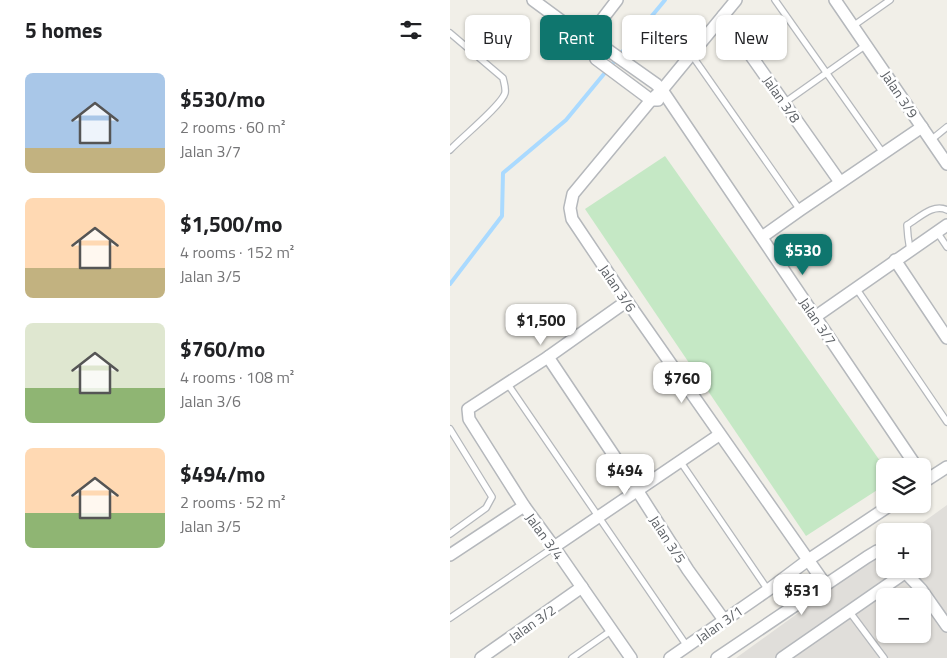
<!DOCTYPE html>
<meta charset="utf-8">
<style>
body{margin:0;font-family:"Titillium Web",sans-serif;background:#f6f6f6;color:#202124;height:100vh;display:flex;flex-direction:column;font-size:19px;white-space:nowrap}
*{box-sizing:border-box;margin:0}
p{font-size:16px;color:#757577}
.icon{flex:none;width:28px;height:28px;fill:none;stroke:currentColor;stroke-width:2;stroke-linecap:round;stroke-linejoin:round}
.map{position:relative;flex:1;overflow:hidden}
.side{display:flex;flex-direction:column;background:#fff;width:450px}
.side>*{flex:none}
.banner{position:absolute;left:15px;top:15px;width:406px;height:45px;display:flex;gap:10px}
.controls{position:absolute;left:426px;top:458px;display:grid;gap:10px}
.controls a{display:grid;place-items:center;width:55px;height:55px;border-radius:8px;background:#fff;box-shadow:0 1px 4px #0004;font-size:25px}
.price{position:absolute;translate:-50% -42px;padding:0 11px;border-radius:10px;background:#fff;color:#222;font-size:16px;line-height:32px;filter:drop-shadow(0 1px 2px #0008)}
.price::after{content:'';position:absolute;left:50%;top:30px;width:15px;height:11px;margin-left:-8px;background:inherit;clip-path:polygon(0 0,100% 0,50% 100%)}
.price.on{background:#0f766e;color:#fff}
ul{padding:0;list-style:none}
li{display:flex;align-items:center;gap:15px;height:125px;padding:0 25px}
li span{display:grid;place-items:center;flex:none;width:140px;height:100px;border-radius:8px;color:#555}
li>.icon{margin-inline-start:auto}
span .icon{width:60px;height:60px;fill:#fffc;stroke-width:1}
li b{font-size:21px}
h2{display:flex;justify-content:space-between;align-items:center;height:60px;padding:0 25px;font-size:21px}
.pill{padding:0 18px;border-radius:8px;background:#fff;box-shadow:0 1px 4px #0004;font-size:18px;line-height:45px}
.pill.on{background:#0f766e;color:#fff}
main{display:flex;flex:1;min-height:0}
.map>svg:first-child{display:block}
</style>
<main>
<section class="side">
<h2>5 homes<svg class="icon" aria-label="filters" viewBox="0 0 24 24"><path d="M4 7h16M4 17h16"/><circle cx="9" cy="7" r="2"/><circle cx="15" cy="17" r="2"/></svg></h2>
<ul>
<li><span style="background:linear-gradient(#a9c7e8 75%,#c2b280 0)"><svg class="icon" aria-label="home" viewBox="0 0 24 24"><path d="M3 11l9-7 9 7M6 9v11h12V9"/></svg></span><div><b>$530/mo</b><p>2 rooms · 60 m²</p><p>Jalan 3/7</p></div></li>
<li><span style="background:linear-gradient(#ffd9b3 70%,#c2b280 0)"><svg class="icon" aria-label="home" viewBox="0 0 24 24"><path d="M3 11l9-7 9 7M6 9v11h12V9"/></svg></span><div><b>$1,500/mo</b><p>4 rooms · 152 m²</p><p>Jalan 3/5</p></div></li>
<li><span style="background:linear-gradient(#dfe7d0 65%,#8fb573 0)"><svg class="icon" aria-label="home" viewBox="0 0 24 24"><path d="M3 11l9-7 9 7M6 9v11h12V9"/></svg></span><div><b>$760/mo</b><p>4 rooms · 108 m²</p><p>Jalan 3/6</p></div></li>
<li><span style="background:linear-gradient(#ffd9b3 65%,#8fb573 0)"><svg class="icon" aria-label="home" viewBox="0 0 24 24"><path d="M3 11l9-7 9 7M6 9v11h12V9"/></svg></span><div><b>$494/mo</b><p>2 rooms · 52 m²</p><p>Jalan 3/5</p></div></li>
</ul>
</section>
<div class="map">
<svg width="497" height="658" viewBox="0 0 497 658">
<rect width="100%" height="100%" fill="#f1efe8"/>
<path fill="#e0deda" fill-rule="evenodd" d="M497,505V658H286L435,550V569H472V531H461ZM435,596H472V634H435Z"/>
<polygon fill="#c5e8c5" points="215,156 435,468 435,485 356,536 135,209"/>
<g fill="none" stroke-linecap="round" stroke-linejoin="round">
<polyline stroke="#aadaff" stroke-width="4" points="0,284 52,216 53,173 116,120 215,0"/>
<g stroke="#b5b8bc" stroke-width="8">
<g id="lane">
<polyline points="325,0 433,153"/>
<polyline points="403,26 440,0"/>
<path d="M0,33L53,78C54,83 56,88 55,93C52,105 11,138 0,150"/>
<polyline points="241,54 350,210"/>
<polyline points="334,103 416,45"/>
<polyline points="481,140 497,127"/>
<polyline points="487,232 497,247"/>
<path d="M460,250L458,237L457,225C469,218 483,203 497,210"/>
<polyline points="406,288 497,422"/>
<polyline points="57,383 237,646"/>
<polyline points="0,429 42,497 36,508 0,534"/>
<polyline points="230,461 318,590"/>
<polyline points="399,611 434,658"/>
<polyline points="0,618 104,547"/>
<polyline points="122,658 162,630"/>
</g>
</g>
<g stroke="#b5b8bc" stroke-width="14">
<g id="street">
<polyline points="83,0 140,42 148,43 206,84 212,90 466,466"/>
<polyline points="286,0 212,90 201,100 123,194 120,208 122,219 179,304 375,584"/>
<polyline points="385,0 497,164"/>
<polyline points="273,16 390,182"/>
<polyline points="137,39 167,0"/>
<polyline points="140,42 146,59 201,100 208,100"/>
<polyline points="312,237 350,210 472,127"/>
<polyline points="445,260 497,338"/>
<polyline points="177,301 98,357 18,409 19,419 74,506 104,547 181,658"/>
<polyline points="365,317 497,225"/>
<polyline points="98,357 187,490 238,570 274,620"/>
<polyline points="472,483 497,467"/>
<polyline points="104,547 269,435"/>
<polyline points="0,555 74,506"/>
<polyline points="452,569 471,589 497,626"/>
<polyline points="31,658 132,587"/>
<polyline points="220,658 318,590 358,560 442,504"/>
<polyline points="267,658 417,557 427,551 435,554"/>
<polyline points="332,658 456,572"/>
</g>
</g>
<use href="#lane" stroke="#fff" stroke-width="5.5"/>
<use href="#street" stroke="#fff" stroke-width="11"/>
</g>
<g text-anchor="middle" dominant-baseline="central" stroke-width="5" stroke-linejoin="round" paint-order="stroke">
<g font-size="14" fill="#5f6368" stroke="#fff">
<text transform="translate(450 94) rotate(56)">Jalan 3/9</text>
<text transform="translate(332 99) rotate(55)">Jalan 3/8</text>
<text transform="translate(168 288) rotate(56)">Jalan 3/6</text>
<text transform="translate(368 321) rotate(56)">Jalan 3/7</text>
<text transform="translate(95 536) rotate(54)">Jalan 3/4</text>
<text transform="translate(218 539) rotate(57)">Jalan 3/5</text>
<text transform="translate(82 623) rotate(-35)">Jalan 3/2</text>
<text transform="translate(269 624) rotate(-35)">Jalan 3/1</text>
</g>
</g>
</svg>
<div class="controls">
<a><svg class="icon" aria-label="layers" viewBox="0 0 24 24"><path d="M12 4l9 5-9 5-9-5zM3 14l9 5 9-5"/></svg></a>
<a>+</a>
<a>−</a>
</div>
<b class="price on" style="left:353px;top:276px">$530</b>
<b class="price" style="left:91px;top:346px">$1,500</b>
<b class="price" style="left:232px;top:404px">$760</b>
<b class="price" style="left:175px;top:496px">$494</b>
<b class="price" style="left:352px;top:616px">$531</b>
<div class="banner">
<a class="pill">Buy</a>
<a class="pill on">Rent</a>
<a class="pill">Filters</a>
<a class="pill">New</a>
</div>
</div>
</main>
